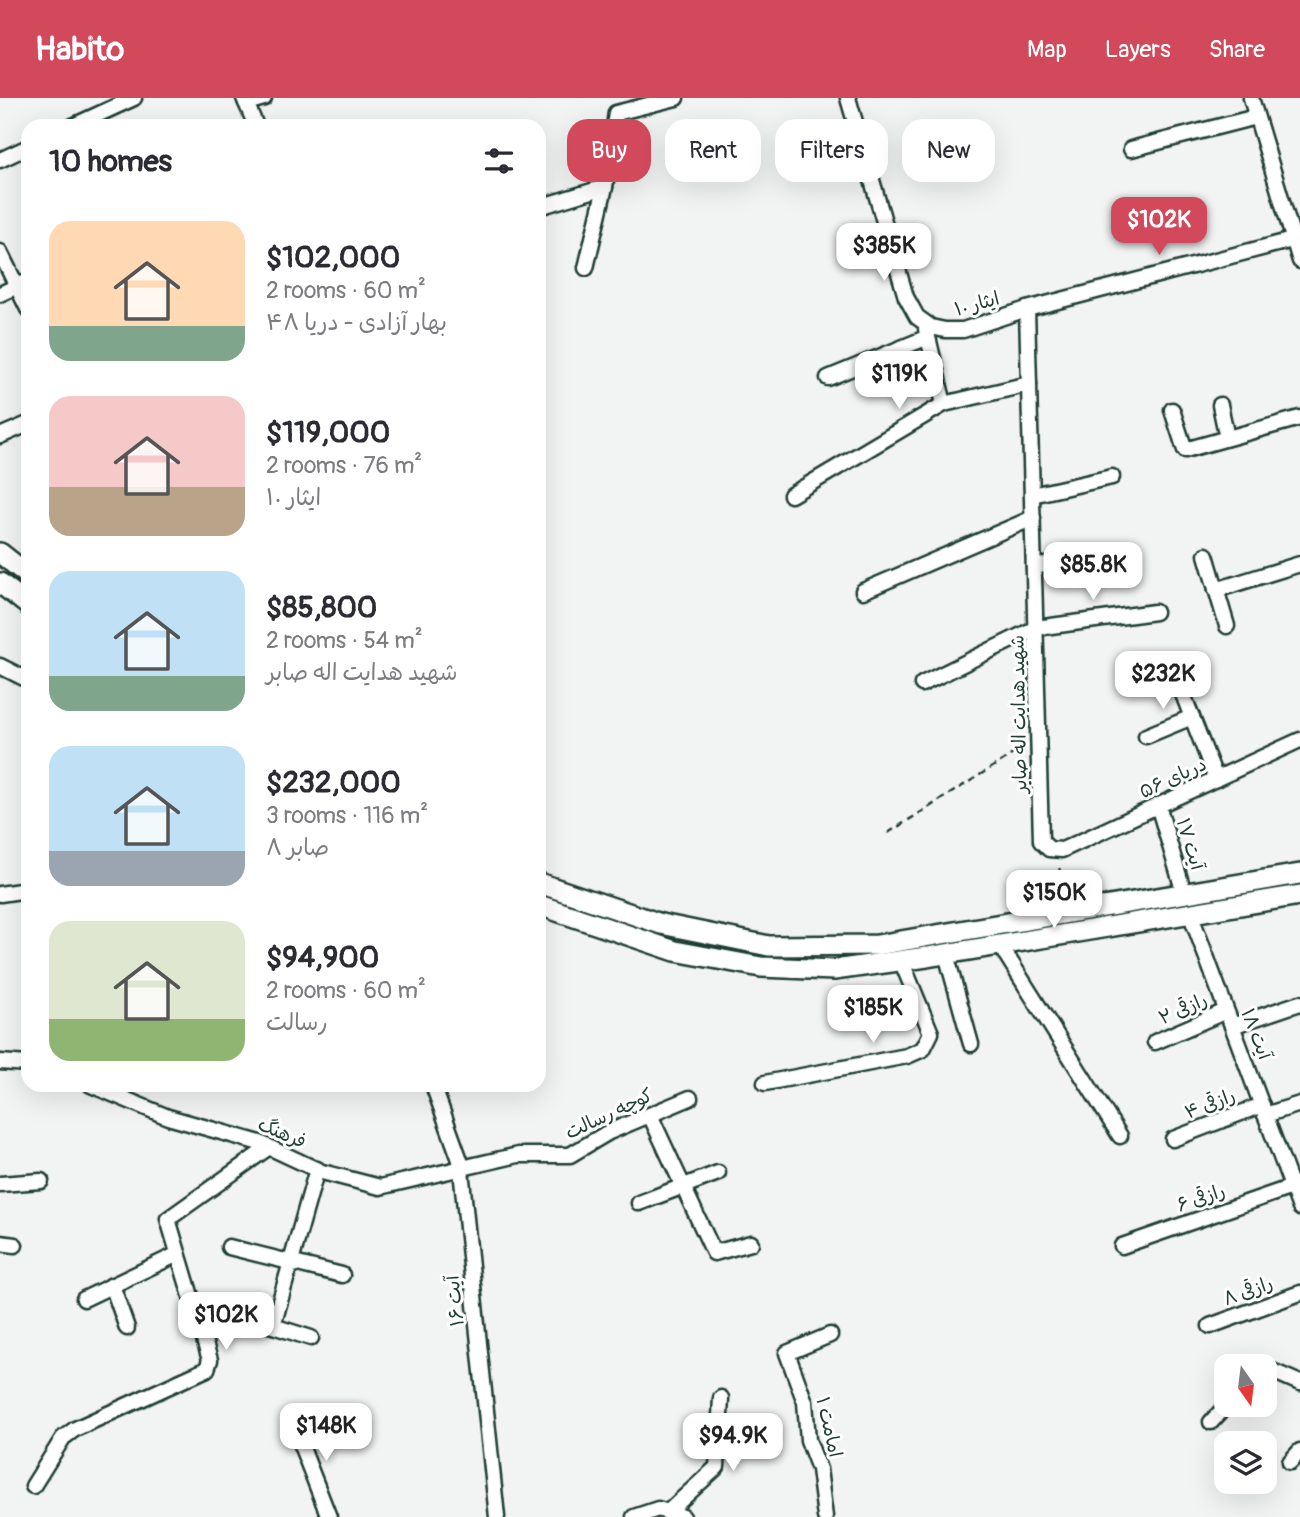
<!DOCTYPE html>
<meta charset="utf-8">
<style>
body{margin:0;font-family:Pangolin,"Playpen Sans Arabic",sans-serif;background:#f7f7f7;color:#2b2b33;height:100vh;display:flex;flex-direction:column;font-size:26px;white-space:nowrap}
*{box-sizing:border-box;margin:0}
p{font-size:23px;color:#7c7c81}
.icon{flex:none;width:38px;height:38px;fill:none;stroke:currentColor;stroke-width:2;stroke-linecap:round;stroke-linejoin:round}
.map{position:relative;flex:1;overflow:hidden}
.details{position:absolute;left:21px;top:21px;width:525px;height:973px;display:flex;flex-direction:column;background:#fff;border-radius:21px;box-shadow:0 7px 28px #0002}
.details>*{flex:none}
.top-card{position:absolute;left:567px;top:21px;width:626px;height:63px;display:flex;gap:14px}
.needle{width:46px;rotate:166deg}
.fabs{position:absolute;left:1214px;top:1256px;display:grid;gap:14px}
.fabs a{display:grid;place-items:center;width:63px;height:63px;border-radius:14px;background:#fff;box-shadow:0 7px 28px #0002;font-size:35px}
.price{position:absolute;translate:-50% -60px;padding:0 16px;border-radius:14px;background:#fff;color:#222;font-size:23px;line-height:46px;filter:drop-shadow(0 2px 4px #0008)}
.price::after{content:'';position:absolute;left:50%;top:42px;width:21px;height:16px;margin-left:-10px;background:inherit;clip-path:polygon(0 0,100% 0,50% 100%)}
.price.active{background:#d1495b;color:#fff}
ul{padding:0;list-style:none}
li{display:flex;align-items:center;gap:21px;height:175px;padding:0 28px}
li span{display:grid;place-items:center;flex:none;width:196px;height:140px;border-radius:21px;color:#555}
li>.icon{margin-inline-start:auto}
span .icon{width:84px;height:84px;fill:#fffc;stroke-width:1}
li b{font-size:30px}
h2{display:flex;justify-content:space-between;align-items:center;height:84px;padding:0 28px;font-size:30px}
.pill{padding:0 24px;border-radius:21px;background:#fff;box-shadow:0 7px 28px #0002;font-size:24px;line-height:63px}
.pill.active{background:#d1495b;color:#fff}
header{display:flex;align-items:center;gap:42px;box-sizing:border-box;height:98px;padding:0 35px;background:#d1495b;color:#fff}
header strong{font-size:33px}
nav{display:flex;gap:38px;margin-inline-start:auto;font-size:24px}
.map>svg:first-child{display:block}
</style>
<header>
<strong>Habito</strong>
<nav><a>Map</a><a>Layers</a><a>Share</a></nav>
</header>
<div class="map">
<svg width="1300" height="1419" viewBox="0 0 1300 1419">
<rect width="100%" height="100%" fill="#f2f3f3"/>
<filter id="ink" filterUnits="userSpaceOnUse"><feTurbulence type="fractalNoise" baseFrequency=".0143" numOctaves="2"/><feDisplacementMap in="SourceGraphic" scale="14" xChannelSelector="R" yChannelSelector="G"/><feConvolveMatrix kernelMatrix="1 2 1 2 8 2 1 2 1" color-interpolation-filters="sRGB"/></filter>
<g filter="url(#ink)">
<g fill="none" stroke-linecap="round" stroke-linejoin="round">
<g stroke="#1f3d34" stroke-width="19">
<g id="minor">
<polyline points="244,0 256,28"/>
<polyline points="848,0 906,199 917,219 931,229 945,232 963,232 1027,211 1300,140"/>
<polyline points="1251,0 1300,163"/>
<polyline points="246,5 264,0"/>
<polyline points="73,28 134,0"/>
<polyline points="1131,51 1256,19"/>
<polyline points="0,62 28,49"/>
<polyline points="539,109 605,89 616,15 676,0"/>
<polyline points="0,154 28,211"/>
<polyline points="586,170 605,89"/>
<polyline points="0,196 28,183"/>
<polyline points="1027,211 1041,743 1049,751 1062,752 1300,642"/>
<polyline points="926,231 944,306"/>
<polyline points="828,280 928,239"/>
<polyline points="1220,307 1227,340"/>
<polyline points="1172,312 1185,352 1300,320"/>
<polyline points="0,338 28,326"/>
<polyline points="791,397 944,306 1029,286"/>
<polyline points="1032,397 1112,379"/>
<polyline points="1206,457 1227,528"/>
<polyline points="1034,469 1117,454"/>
<polyline points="1216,492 1300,466"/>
<polyline points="863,493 1033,420"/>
<polyline points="0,568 28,582"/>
<polyline points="922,586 1036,530 1155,514"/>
<polyline points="1179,586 1216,681"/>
<polyline points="1146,638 1192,619"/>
<polyline points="1158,707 1184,795"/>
<polyline points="0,796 27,792"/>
<polyline points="1190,815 1300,1110"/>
<polyline points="1000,847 1120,1038"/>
<polyline points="946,856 971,946"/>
<polyline points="1232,928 1300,905"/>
<polyline points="1155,944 1226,913"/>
<polyline points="0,964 28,966"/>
<polyline points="765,985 907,958 923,951 931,935 901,862"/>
<polyline points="91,987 168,1019 260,1045 322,1074 380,1089 518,1057 570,1057 609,1034 690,1000"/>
<polyline points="433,987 460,1062 497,1419"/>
<polyline points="650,1017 714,1155 751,1145"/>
<polyline points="1265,1017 1300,1006"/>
<polyline points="1173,1041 1262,1007"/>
<polyline points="0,1086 41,1083"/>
<polyline points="639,1105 718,1075"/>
<polyline points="0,1145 15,1147"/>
<polyline points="1122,1148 1292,1089"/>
<polyline points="229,1149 342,1177"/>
<polyline points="112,1187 127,1230"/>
<polyline points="84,1201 178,1156"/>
<polyline points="220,1215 273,1228"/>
<polyline points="1210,1228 1300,1195"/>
<polyline points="311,1240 273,1228 317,1071"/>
<polyline points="1263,1269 1300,1285"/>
<polyline points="292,1324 329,1419"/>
<polyline points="1211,1324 1227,1307"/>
<polyline points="1290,1364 1300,1353"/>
<polyline points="33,1388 63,1340 75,1331 207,1271 210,1262 168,1121 269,1049"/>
<polyline points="669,1413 717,1369 721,1300"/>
<polyline points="634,1419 658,1411 683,1419"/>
<polyline points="825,1419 819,1371 808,1342 805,1304 787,1255 830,1237"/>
</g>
</g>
<g stroke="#1f3d34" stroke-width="24">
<g id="secondary">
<polyline points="0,455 28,477"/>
<polyline points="0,485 28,507"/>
<polyline points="539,785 661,826 769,848 877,847 1300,776"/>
<polyline points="539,807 675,853 761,869 834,872 927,859 1300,797"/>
</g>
</g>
<g stroke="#1f3d34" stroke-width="2.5" stroke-dasharray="7 5" stroke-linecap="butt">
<polyline points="888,735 1024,649"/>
<polyline points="1057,801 1060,766"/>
</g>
<use href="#minor" stroke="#fff" stroke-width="14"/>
<use href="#secondary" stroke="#fff" stroke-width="19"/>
</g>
</g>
<g text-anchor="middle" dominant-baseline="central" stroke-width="6" stroke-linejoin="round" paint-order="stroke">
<g font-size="19" fill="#1f3d34" stroke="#fff">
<text transform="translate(977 206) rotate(-15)">ایثار ۱۰</text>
<text transform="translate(1019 616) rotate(-91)">شهید هدایت اله صابر</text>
<text transform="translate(1173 680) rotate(-25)">دریای ۵۶</text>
<text transform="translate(1190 746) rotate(73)">آیت ۱۷</text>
<text transform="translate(1183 911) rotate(-24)">رازقی ۲</text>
<text transform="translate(1256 936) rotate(69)">آیت ۱۸</text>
<text transform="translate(1210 1006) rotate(-21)">رازقی ۴</text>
<text transform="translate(609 1016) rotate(-25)">کوچه رسالت</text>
<text transform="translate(282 1035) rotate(23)">فرهنگ</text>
<text transform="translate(1201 1100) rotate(-19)">رازقی ۶</text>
<text transform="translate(1248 1193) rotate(-20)">رازقی ۸</text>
<text transform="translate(455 1203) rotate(-96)">آیت ۱۶</text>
<text transform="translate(829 1329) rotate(77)">امامت ۱</text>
</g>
</g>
</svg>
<div class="fabs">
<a><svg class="needle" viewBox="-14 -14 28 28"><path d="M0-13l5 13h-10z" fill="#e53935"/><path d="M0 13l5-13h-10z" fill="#7c7c81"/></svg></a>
<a><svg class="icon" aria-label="layers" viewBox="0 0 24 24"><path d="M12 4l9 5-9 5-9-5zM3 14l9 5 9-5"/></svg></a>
</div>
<b class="price active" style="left:1159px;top:159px">$102K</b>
<b class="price" style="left:884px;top:185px">$385K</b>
<b class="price" style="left:899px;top:313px">$119K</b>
<b class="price" style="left:1093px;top:504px">$85.8K</b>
<b class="price" style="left:1163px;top:613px">$232K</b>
<b class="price" style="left:1054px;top:832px">$150K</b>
<b class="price" style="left:873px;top:947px">$185K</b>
<b class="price" style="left:226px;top:1254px">$102K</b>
<b class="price" style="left:326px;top:1365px">$148K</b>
<b class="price" style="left:733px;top:1375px">$94.9K</b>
<div class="top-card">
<a class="pill active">Buy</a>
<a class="pill">Rent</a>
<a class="pill">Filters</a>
<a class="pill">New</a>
</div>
<section class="details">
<h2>10 homes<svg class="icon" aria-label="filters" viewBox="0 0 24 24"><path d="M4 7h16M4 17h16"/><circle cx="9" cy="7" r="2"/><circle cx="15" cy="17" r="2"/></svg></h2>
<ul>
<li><span style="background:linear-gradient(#ffd9b3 75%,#7fa58c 0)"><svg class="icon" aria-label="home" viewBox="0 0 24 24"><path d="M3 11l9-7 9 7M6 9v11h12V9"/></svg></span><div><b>$102,000</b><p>2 rooms · 60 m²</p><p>بهار آزادی - دریا ۴۸</p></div></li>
<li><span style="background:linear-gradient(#f6c9c9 65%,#b9a48a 0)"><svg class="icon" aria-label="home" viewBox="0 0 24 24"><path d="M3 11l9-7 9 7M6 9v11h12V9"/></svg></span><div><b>$119,000</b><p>2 rooms · 76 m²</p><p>ایثار ۱۰</p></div></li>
<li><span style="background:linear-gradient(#bfe0f5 75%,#7fa58c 0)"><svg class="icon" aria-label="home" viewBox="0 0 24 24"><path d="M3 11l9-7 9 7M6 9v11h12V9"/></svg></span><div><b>$85,800</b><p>2 rooms · 54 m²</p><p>شهید هدایت اله صابر</p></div></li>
<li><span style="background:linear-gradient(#bfe0f5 75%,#9aa5b1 0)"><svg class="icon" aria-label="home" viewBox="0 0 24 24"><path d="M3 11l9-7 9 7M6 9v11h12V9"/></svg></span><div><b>$232,000</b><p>3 rooms · 116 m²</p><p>صابر ۸</p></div></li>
<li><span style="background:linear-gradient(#dfe7d0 70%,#8fb573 0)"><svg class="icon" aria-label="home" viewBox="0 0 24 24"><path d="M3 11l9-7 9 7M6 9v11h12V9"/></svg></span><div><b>$94,900</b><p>2 rooms · 60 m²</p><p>رسالت</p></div></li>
</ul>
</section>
</div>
